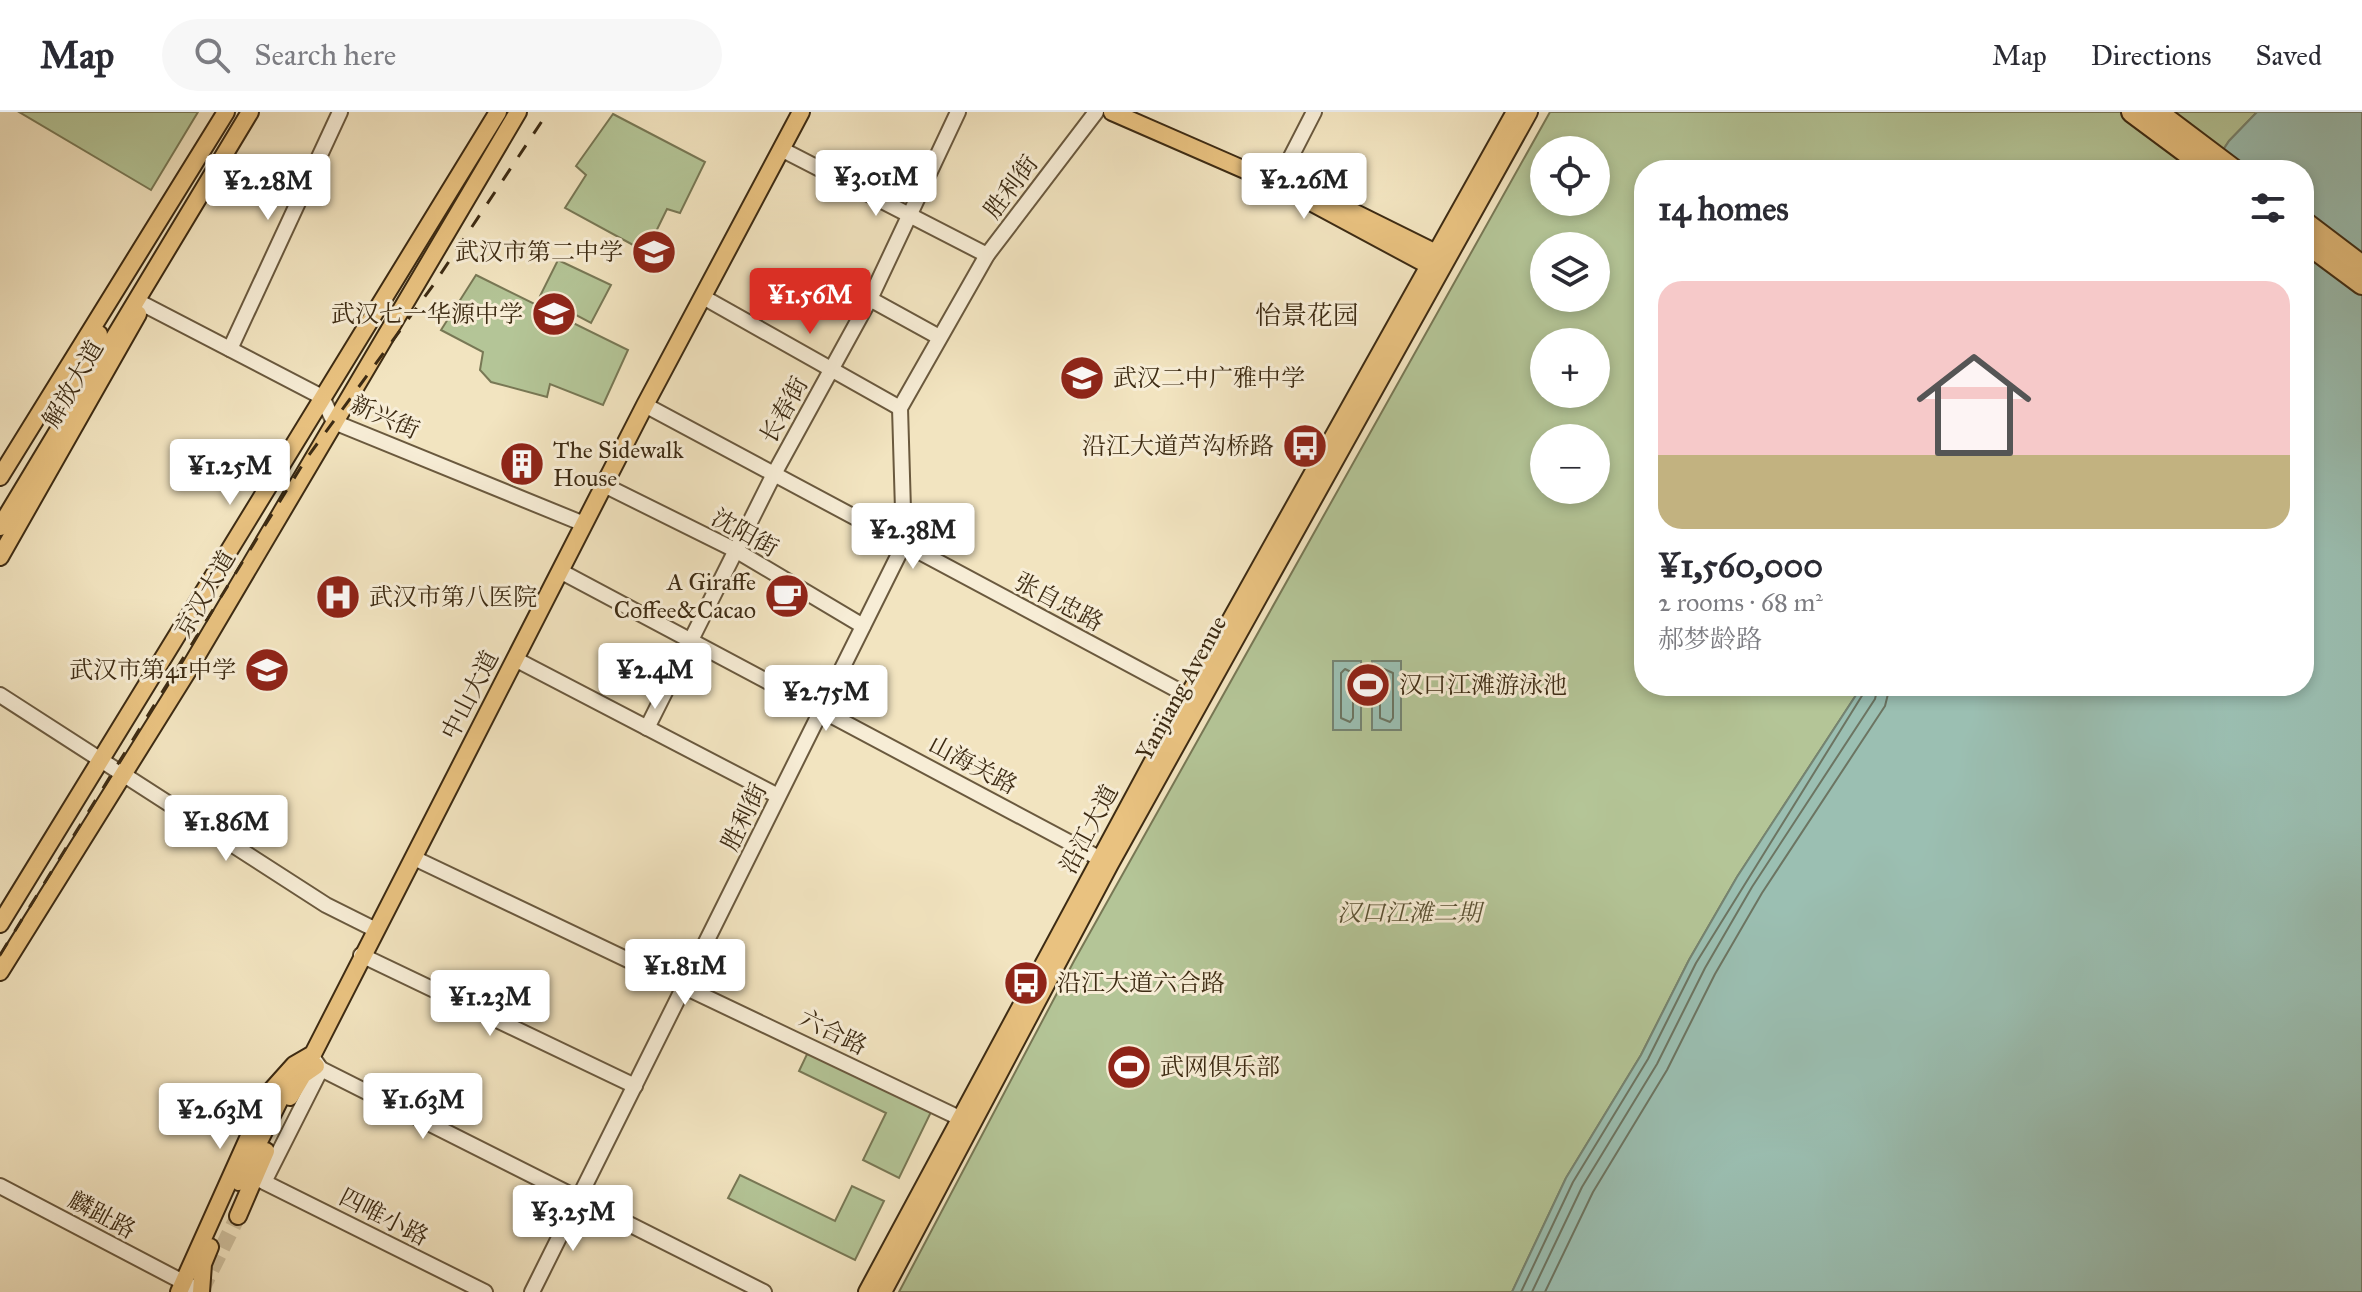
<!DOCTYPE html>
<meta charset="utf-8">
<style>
body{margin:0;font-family:"IM FELL Great Primer","Noto Serif SC",serif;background:#f7f7f7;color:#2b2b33;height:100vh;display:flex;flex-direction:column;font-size:30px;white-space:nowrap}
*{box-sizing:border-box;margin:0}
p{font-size:26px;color:#7c7c81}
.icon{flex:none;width:44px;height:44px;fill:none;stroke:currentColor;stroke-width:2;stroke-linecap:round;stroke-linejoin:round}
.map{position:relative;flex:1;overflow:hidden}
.details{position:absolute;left:1634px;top:48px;width:680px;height:536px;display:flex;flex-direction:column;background:#fff;border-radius:32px;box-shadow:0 4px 12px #0003}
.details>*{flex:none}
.fabs{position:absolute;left:1530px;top:24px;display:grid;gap:16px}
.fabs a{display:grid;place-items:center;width:80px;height:80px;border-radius:50%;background:#fff;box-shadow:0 4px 12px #0003;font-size:40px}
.price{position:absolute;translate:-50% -68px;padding:0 18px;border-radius:8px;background:#fff;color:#222;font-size:26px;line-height:52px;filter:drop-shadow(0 2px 4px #0008)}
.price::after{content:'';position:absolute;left:50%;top:48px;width:24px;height:18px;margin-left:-12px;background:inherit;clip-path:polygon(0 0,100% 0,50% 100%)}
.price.current{background:#d93025;color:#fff}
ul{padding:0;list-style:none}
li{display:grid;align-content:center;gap:16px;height:424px;padding:0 24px}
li+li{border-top:2px solid #e1e1e2}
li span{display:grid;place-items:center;height:248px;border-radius:24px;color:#555}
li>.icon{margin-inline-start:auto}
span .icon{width:144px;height:144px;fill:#fffc;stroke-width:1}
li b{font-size:34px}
h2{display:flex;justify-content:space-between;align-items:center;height:96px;padding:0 24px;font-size:34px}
header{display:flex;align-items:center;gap:48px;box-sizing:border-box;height:112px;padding:0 40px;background:#fff;border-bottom:2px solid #e1e1e2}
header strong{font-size:38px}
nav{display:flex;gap:44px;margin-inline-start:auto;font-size:28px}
.search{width:560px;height:72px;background:#f7f7f7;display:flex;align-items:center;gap:20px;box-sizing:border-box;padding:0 28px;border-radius:44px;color:#7c7c81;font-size:30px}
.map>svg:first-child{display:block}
</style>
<header>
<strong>Map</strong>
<div class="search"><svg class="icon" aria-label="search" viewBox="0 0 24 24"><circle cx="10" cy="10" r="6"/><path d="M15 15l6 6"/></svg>Search here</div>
<nav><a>Map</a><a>Directions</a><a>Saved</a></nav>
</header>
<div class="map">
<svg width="2362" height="1180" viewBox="0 0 2362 1180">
<rect width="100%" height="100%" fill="#f2e4c0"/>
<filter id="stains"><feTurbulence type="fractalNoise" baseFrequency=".0025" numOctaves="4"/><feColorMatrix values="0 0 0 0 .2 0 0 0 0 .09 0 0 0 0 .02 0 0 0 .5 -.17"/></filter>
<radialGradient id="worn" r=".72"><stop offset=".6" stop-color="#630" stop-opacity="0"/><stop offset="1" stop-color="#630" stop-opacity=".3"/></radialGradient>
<g fill="#b4c597" stroke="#787855" stroke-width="2" fill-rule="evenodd">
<polygon points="19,0 198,0 151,78"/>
<path d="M1550,0H2257L2229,29L2210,58H1644V574H1862L1737,765L1689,848L1641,943L1566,1066L1512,1180H899L1074,849ZM1544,38H1596V90H1544ZM1544,134H1596V186H1544ZM1544,230H1596V282H1544ZM1544,326H1596V378H1544Z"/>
<polygon points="613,2 705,50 680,101 667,97 646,140 565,96 586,63 576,54"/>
<polygon points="558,148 611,173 591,211 540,184"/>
<polygon points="476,163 628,238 603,293 550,272 547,285 491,270 480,258 483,240 441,218"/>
<polygon points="809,938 932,998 899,1066 863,1048 886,1001 799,959"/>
<polygon points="740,1063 835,1109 852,1074 884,1089 855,1148 728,1086"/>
</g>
<g fill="#9bbfb2" stroke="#758472" stroke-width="2">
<polygon points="2257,0 2362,0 2362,1180 1512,1180 1566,1066 1641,943 1689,848 1737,765 1862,574 2304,574 2304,58 2210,58 2229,29"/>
<rect x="1333" y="549" width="28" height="69"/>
<rect x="1372" y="549" width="29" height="69"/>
</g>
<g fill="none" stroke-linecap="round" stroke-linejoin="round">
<g stroke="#6c7562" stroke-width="2">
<polygon points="1345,557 1353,561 1353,606 1350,610 1341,606 1341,561"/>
<polygon points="1384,557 1393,561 1393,606 1390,610 1380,606 1380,561"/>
<polyline points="1521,1180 1573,1070 1648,947 1696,851 1868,574"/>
<polyline points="1532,1180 1582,1075 1657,952 1705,856 1752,775 1875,587 1878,574"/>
<polyline points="1545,1180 1593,1080 1667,958 1715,862 1762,781 1885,594 1890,574"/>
</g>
<polyline stroke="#cebf9d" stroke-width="16" stroke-dasharray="16 8" stroke-linecap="butt" points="201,1179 238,1104"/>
<g stroke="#6a593e" stroke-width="18">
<g id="minor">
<polyline points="781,37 987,143"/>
<polyline points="1277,72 1314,0"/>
<polyline points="703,185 900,296"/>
<polyline points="870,187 939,225"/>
<polyline points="143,192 322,285 334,310 584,412"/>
<polyline points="230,237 340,0"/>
<polyline points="645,293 1198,589"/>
<polyline points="604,373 737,439 863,514"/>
<polyline points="560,459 1110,752"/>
<polyline points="515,547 778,684"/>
<polyline points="0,583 326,793 374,817"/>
<polyline points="647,616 774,362 870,187 958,0"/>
<polyline points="414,746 970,1011"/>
<polyline points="361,843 635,974"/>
<polyline points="313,946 321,957 764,1180"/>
<polyline points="321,957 264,1070 485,1180"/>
<polyline points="0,1074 202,1180"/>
<polyline points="532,1180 904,432 900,296 987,143 1096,0"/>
</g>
</g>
<g stroke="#3d2b13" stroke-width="20">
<g id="major">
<polyline points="1112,0 1277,72 1437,158"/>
<polyline points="1329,88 1444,145"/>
<polyline points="66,282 99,222"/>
<polyline points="0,365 226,0"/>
<polyline points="0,415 250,0"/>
<polyline points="0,445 138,202"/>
<polyline points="0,812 498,0"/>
<polyline points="0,860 189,557 518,0"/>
<polyline points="290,985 303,963 316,954"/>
<polyline points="239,1070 289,969"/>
<polyline points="238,1104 266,1039"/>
<polyline points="179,1180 268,982 294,953 313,942 645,293 801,0"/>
<polyline points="201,1180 203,1152 210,1135"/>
<polyline points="867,1180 1188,584 1515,0"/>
<polyline points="883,1180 1110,752 1529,0"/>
</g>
</g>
<g stroke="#3d2b13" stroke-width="24">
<g id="highway">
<polyline points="2132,0 2210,58"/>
<polyline points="2157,0 2234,58"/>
<polyline points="2304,110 2362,154"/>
<polyline points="2304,129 2362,172"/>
</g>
</g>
<use href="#minor" stroke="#f7edd6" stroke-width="14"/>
<use href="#major" stroke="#e9c280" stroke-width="16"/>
<use href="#highway" stroke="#e9c280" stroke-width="20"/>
<polyline stroke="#3d2b13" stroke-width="3" stroke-dasharray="14 14" stroke-linecap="butt" points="0,843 306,347 434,172 548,0"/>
</g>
<defs>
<g id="school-disc" transform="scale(2.3)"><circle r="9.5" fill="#8f2418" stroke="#f7edd6"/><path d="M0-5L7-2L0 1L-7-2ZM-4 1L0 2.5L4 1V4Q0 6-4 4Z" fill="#fff"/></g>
<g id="bus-disc" transform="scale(2.3)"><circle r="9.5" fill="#8f2418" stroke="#f7edd6"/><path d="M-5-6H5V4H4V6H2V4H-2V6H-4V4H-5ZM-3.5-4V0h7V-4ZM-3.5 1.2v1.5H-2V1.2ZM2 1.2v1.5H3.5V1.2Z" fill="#fff"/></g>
<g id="building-disc" transform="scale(2.3)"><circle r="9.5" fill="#8f2418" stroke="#f7edd6"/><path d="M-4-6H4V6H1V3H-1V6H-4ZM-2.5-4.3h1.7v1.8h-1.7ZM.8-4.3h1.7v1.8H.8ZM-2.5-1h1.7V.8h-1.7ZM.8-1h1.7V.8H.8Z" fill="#fff"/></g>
<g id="cafe-disc" transform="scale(2.3)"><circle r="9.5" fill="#8f2418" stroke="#f7edd6"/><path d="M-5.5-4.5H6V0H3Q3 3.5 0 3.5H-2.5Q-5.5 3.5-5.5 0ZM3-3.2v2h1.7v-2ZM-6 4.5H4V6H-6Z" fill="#fff"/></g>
<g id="hospital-disc" transform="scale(2.3)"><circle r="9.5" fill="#8f2418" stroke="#f7edd6"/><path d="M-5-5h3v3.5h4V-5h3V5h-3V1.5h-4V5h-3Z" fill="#fff"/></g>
<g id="stadium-disc" transform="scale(2.3)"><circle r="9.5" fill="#8f2418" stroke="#f7edd6"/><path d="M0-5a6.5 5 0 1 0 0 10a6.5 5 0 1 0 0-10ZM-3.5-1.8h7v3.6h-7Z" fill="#fff"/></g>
</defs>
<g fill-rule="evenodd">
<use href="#school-disc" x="654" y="140"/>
<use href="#school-disc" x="554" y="202"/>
<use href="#school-disc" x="1082" y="266"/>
<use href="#bus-disc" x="1305" y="334"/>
<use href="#building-disc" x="522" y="352"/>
<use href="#cafe-disc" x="787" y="484"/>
<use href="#hospital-disc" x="338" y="485"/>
<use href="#school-disc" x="267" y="558"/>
<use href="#stadium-disc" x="1368" y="573"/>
<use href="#bus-disc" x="1026" y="871"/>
<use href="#stadium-disc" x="1129" y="955"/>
</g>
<g text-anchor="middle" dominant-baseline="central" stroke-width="6" stroke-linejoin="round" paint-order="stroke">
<g font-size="24" fill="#3d2b13" stroke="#f7edd6">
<text transform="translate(1011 75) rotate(-53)">胜利街</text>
<text transform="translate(73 272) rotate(-60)">解放大道</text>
<text transform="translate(784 298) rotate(-61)">长春街</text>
<text transform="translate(385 305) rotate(24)">新兴街</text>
<text transform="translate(745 421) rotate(29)">沈阳街</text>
<text transform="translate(205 482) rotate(-60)">京汉大道</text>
<text transform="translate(1059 490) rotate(28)">张自忠路</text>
<text transform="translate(1181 576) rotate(-61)">Yanjiang Avenue</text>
<text transform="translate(470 583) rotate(-63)">中山大道</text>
<text transform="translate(973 653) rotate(28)">山海关路</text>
<text transform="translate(744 705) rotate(-64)">胜利街</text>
<text transform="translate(1089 717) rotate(-62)">沿江大道</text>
<text transform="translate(833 920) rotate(26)">六合路</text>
<text transform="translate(102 1103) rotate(28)">麟趾路</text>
<text transform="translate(384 1105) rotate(27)">四唯小路</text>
</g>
<g font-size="24" fill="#3d2b13" stroke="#f7edd6" text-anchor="start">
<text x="623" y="140" text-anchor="end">武汉市第二中学</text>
<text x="523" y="202" text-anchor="end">武汉七一华源中学</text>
<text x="1113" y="266">武汉二中广雅中学</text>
<text x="1274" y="334" text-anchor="end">沿江大道芦沟桥路</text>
<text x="553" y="338">The Sidewalk<tspan x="553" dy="28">House</tspan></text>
<text x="756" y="470" text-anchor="end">A Giraffe<tspan x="756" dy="28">Coffee&amp;Cacao</tspan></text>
<text x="369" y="485">武汉市第八医院</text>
<text x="236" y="558" text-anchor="end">武汉市第41中学</text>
<text x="1399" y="573">汉口江滩游泳池</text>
<text x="1057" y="871">沿江大道六合路</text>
<text x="1160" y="955">武网俱乐部</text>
</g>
<g font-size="24" font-style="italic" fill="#5b5234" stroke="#f7edd6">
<text x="1409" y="801">汉口江滩二期</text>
</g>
<g font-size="26" fill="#3d2b13" stroke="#f7edd6">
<text x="1307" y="203">怡景花园</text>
</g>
</g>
<rect width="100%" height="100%" filter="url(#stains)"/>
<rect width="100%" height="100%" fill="url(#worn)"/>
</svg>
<div class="fabs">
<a><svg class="icon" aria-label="locate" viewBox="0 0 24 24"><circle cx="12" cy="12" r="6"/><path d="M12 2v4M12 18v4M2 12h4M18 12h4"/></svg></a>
<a><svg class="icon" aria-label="layers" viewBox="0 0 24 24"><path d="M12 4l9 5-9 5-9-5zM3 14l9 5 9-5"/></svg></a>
<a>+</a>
<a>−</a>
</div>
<b class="price" style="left:876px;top:106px">¥3.01M</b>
<b class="price" style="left:1304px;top:109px">¥2.26M</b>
<b class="price" style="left:268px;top:110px">¥2.28M</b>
<b class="price current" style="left:810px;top:224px">¥1.56M</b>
<b class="price" style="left:230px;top:395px">¥1.25M</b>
<b class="price" style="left:913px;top:459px">¥2.38M</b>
<b class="price" style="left:655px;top:599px">¥2.4M</b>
<b class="price" style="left:826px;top:621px">¥2.75M</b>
<b class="price" style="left:226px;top:751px">¥1.86M</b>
<b class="price" style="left:685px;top:895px">¥1.81M</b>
<b class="price" style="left:490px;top:926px">¥1.23M</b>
<b class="price" style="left:423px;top:1029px">¥1.63M</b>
<b class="price" style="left:220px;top:1039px">¥2.63M</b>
<b class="price" style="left:573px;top:1141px">¥3.25M</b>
<section class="details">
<h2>14 homes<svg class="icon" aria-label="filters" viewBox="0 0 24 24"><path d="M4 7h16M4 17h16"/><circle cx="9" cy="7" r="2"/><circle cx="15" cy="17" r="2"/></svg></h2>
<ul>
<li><span style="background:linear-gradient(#f6c9c9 70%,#c2b280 0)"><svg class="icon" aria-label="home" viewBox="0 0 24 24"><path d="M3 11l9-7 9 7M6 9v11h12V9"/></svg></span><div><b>¥1,560,000</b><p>2 rooms · 68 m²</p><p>郝梦龄路</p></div></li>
</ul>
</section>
</div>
